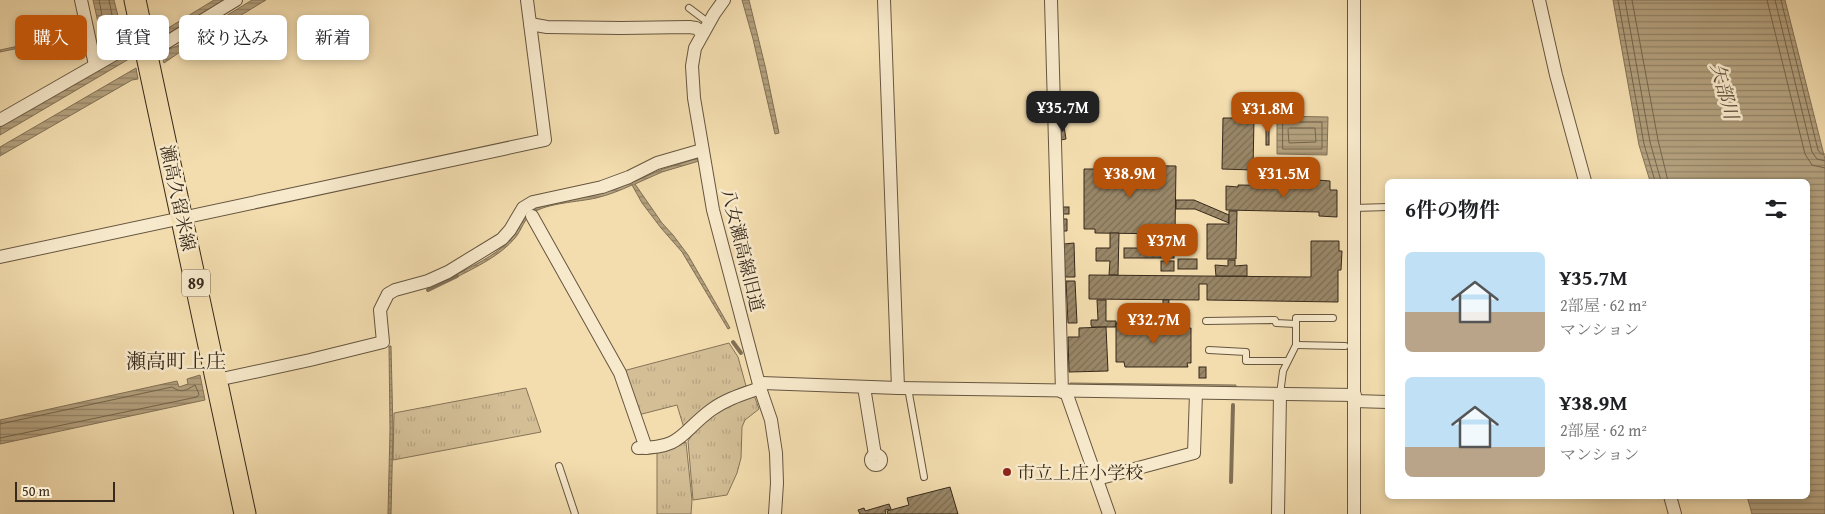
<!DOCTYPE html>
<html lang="ja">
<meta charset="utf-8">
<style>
body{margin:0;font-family:"Gentium Book Plus","Noto Serif JP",serif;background:#f6f6f6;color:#202124;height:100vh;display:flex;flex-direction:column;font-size:19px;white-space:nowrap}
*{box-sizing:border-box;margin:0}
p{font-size:16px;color:#757577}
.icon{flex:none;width:28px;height:28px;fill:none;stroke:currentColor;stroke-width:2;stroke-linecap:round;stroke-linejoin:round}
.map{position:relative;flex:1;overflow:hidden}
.side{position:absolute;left:1385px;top:179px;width:425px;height:320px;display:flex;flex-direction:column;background:#fff;border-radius:8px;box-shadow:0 2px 8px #0003}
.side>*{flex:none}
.banner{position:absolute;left:15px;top:15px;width:475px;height:45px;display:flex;gap:10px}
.scale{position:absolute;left:15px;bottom:12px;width:100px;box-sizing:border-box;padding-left:5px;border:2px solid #37291b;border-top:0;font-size:14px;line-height:18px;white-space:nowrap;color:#37291b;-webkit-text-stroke:4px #f7e9cb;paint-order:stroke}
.price{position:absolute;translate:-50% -42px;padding:0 11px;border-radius:10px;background:#b45309;color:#fff;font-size:16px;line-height:32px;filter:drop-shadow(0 1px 2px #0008)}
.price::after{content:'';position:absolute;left:50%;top:30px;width:15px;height:11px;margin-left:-8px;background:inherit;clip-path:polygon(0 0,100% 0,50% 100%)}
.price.on{background:#222;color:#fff}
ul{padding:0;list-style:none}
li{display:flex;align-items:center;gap:15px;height:125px;padding:0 20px}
li span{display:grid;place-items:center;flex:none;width:140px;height:100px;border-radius:8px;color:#555}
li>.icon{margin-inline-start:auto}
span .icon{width:60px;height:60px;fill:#fffc;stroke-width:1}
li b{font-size:21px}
h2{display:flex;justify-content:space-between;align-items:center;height:60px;padding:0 20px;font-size:21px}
.tag{padding:0 18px;border-radius:8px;background:#fff;box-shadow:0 2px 8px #0003;font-size:18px;line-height:45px}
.tag.on{background:#b45309;color:#fff}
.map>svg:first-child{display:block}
</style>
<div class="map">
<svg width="1825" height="514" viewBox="0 0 1825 514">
<defs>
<pattern id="grass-tufts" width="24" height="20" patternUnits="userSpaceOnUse" patternTransform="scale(1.25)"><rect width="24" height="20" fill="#d3be96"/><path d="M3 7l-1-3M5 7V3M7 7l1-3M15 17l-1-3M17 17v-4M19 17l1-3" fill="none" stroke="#b6a381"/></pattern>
<pattern id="water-rules" width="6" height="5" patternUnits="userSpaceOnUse" patternTransform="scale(1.25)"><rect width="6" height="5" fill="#b3a07d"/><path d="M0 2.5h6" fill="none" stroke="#928266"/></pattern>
<pattern id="building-hatch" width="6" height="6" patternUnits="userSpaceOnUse" patternTransform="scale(1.25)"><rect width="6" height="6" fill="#998768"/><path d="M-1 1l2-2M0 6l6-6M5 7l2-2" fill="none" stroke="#7e6e55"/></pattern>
</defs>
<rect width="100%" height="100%" fill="#f3ddaf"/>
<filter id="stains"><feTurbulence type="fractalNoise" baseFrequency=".004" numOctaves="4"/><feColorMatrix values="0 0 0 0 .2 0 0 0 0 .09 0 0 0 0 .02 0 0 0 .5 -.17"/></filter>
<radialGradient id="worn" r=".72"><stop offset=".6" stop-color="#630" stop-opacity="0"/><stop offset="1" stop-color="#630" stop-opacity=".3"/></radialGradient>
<g fill="url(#grass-tufts)" stroke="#857458">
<path d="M729,343L738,357L746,386C717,396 706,407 684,428L677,405L638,415L623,371Z"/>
<polygon points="526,388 541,432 393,460 394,413"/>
<path d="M754,395L759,409L745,420L742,427L741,458L737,473L727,495L693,500L688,441C703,416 728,406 754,395Z"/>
<polygon points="686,442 692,500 691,514 657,514 657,451 669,449"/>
</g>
<g fill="url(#water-rules)" stroke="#817056">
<polygon points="93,0 114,0 122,32 115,43 115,46 113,47 112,43 102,40"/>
<polygon points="214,0 229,0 0,135 0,126 129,52"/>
<polygon points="252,0 266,0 180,52 164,63 161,52 177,46"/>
<polygon points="742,0 749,0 766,70 779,133 775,134 753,39"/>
<polygon points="1613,0 1785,0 1825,159 1825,514 1752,514 1747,496 1808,496 1808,181 1650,181 1639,145"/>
<polygon points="79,33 80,35 0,52 0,50"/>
<polygon points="136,68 138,79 132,80 0,156 0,147"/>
<polygon points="1277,116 1328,117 1327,155 1277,154"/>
<path d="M698,158L699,161L662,172L635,184L662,223L673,235L688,255L730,328L728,329L682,252L661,228L642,203L632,185C621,190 609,195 596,198C579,202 546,203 533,213C524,218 522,230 515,238C500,256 476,267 455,278L454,276C472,266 493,257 508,242C519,232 522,216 535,208L616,189L663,169Z"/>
<polygon points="389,346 391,346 393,431 391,514 388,514 390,430"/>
<polygon points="200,375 205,400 0,444 0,420 177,381 179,387 188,384 187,379"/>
<polygon points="1070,383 1236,385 1236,387 1070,385"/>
</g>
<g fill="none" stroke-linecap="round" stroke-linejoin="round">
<g stroke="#75644c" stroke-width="1">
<polyline points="99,0 106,35 111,38 117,31 114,25 109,0"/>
<polyline points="1618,0 1644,144 1655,181"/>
<polyline points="1625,0 1650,142 1661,181"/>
<polyline points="1632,0 1658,140 1668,181"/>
<polyline points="1767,0 1805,154 1812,165 1825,168"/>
<polyline points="1775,0 1812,152 1817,159 1825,161"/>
<polyline points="1781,0 1818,150 1821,154 1825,154"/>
<rect x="1283" y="122" width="39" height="27"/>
<polygon points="1290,128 1315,128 1316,142 1289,143 1288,130"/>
<path d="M0,424L172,387C182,394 186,390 195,385L199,394L197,397L0,438"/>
</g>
<g stroke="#817056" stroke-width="4">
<polyline points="428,290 457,276"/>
<polyline points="733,342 741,353"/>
<polyline points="1231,482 1233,405"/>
</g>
</g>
<g fill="url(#building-hatch)" stroke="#37291b">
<polygon points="1223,118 1254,118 1253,170 1222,169"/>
<rect x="1266" y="124" width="3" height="21"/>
<polygon points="1060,126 1064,126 1066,139 1061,140"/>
<polygon points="1096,165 1176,166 1175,234 1095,233 1095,229 1084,229 1084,169 1096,169"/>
<polygon points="1317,180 1330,181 1330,190 1337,190 1337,217 1319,216 1319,212 1226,210 1226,186 1238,187 1238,185 1317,186"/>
<polygon points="1176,200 1194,200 1229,215 1229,223 1195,209 1176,209"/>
<rect x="1062" y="207" width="7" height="7"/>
<polygon points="1229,211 1237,211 1236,259 1207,259 1207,224 1229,224"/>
<polygon points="1061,219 1067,219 1067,231 1062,231"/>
<polygon points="1110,233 1119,233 1118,275 1109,275 1110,261 1096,261 1096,248 1110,248"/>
<polygon points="1311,241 1339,241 1339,251 1342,251 1341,270 1338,270 1338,302 1207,300 1207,284 1199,284 1199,300 1089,299 1089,275 1311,277"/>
<polygon points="1074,243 1075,277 1065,277 1064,244"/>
<rect x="1124" y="248" width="50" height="10"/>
<rect x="1178" y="259" width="19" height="10"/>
<polygon points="1228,260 1235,260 1235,266 1247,265 1247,276 1216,276 1215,265 1228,266"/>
<rect x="1161" y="261" width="13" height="10"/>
<polygon points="1066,281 1075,281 1077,323 1068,323"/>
<polygon points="1097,300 1106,300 1106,321 1116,321 1116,327 1092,327 1091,325 1091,320 1098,320"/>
<polygon points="1163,300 1169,300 1168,323 1163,323"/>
<polygon points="1116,323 1188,323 1188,328 1191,328 1191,363 1187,363 1188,367 1125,367 1124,362 1116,362"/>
<polygon points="1106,327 1108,371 1069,372 1068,337 1079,337 1079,328"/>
<rect x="1199" y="367" width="7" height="11"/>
<polygon points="950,487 958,514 888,514 887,511 909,505 907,498"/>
<polygon points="889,504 891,509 885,510 886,514 860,514 858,510 864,508 865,511"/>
</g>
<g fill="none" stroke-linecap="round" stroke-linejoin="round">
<g stroke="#665640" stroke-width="8">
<g id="lane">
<polyline points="689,8 709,23"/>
<polyline points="1354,208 1388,207"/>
<polyline points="1206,321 1275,320 1276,323 1296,324"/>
<polyline points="1296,345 1345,346"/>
<polyline points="1209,350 1246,352 1246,361 1287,361"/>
<polyline points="908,388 924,477"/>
<polyline points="1280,394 1283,371 1296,345 1296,318 1333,318"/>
<polyline points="559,466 575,514"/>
</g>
</g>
<g stroke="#665640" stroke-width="14">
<g id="street">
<polyline points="81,0 95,65"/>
<polyline points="724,0 714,14 695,48 692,66 694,98 713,210 760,388 771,420 776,453 777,483 775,514"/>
<polyline points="884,0 898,388"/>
<polyline points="1051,0 1062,392"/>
<polyline points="1354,0 1354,514"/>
<polyline points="1539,0 1556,75 1585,181"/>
<polyline points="530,24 547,27 621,28 689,27 696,28 703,33"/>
<polyline points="154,50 236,0"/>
<polyline points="0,120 143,38"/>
<polyline points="532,216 620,373 646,448"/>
<polyline points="0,257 545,140 527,0"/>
<polyline points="217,380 310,360 383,342 380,310 388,294 395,290 428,281 448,272 502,239 510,230 523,208 533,202 602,187 629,177 657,163 702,150"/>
<polyline points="759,383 898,388 1355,395"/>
<polyline points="864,387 875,455"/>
<polyline points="1066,392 1109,514"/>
<polyline points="1354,401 1388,402"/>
<path d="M638,448C683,448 680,433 711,410C726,399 743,394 760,388"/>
<circle cx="876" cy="460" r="5"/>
<polyline points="1097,479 1194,453 1196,393"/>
<polyline points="1670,496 1675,514"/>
<polyline points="1278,514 1280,395"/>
</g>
</g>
<g stroke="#37291b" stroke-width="23">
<polyline id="primary" points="135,0 245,514"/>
</g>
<use href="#lane" stroke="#f7e9cb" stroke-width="6"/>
<use href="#street" stroke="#f7e9cb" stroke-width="12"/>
<use href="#primary" stroke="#f3ddaf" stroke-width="21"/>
</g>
<circle fill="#8f2418" stroke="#f7e9cb" stroke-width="2" cx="1007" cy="472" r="5"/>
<g text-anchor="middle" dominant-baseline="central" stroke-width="5" stroke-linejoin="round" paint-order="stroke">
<rect fill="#f7e9cb" stroke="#716350" stroke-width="1" x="182" y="269.5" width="28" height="27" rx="4"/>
<g font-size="16" font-weight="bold" fill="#37291b">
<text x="196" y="283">89</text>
</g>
<g font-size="18" fill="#37291b" stroke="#f7e9cb">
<text transform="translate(178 198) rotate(78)">瀬高久留米線</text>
<text transform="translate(743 250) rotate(76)">八女瀬高線旧道</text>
</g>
<g font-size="18" fill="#37291b" stroke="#f7e9cb" text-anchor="start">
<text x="1017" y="472">市立上庄小学校</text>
</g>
<g font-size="19" font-style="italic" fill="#5c4d38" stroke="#f7e9cb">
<text transform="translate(1725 91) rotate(75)">矢部川</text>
</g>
<g font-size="20" fill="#37291b" stroke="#f7e9cb">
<text x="176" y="360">瀬高町上庄</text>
</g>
</g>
<rect width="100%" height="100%" filter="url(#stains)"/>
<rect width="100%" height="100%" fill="url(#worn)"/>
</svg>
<div class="scale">50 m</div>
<b class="price on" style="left:1063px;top:133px">¥35.7M</b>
<b class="price" style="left:1268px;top:134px">¥31.8M</b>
<b class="price" style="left:1130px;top:199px">¥38.9M</b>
<b class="price" style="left:1284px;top:199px">¥31.5M</b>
<b class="price" style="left:1167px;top:266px">¥37M</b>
<b class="price" style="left:1154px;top:345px">¥32.7M</b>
<div class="banner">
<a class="tag on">購入</a>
<a class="tag">賃貸</a>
<a class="tag">絞り込み</a>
<a class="tag">新着</a>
</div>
<section class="side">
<h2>6件の物件<svg class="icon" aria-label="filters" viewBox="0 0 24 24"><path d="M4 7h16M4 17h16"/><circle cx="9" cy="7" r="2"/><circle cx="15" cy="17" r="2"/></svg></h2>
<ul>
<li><span style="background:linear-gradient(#bfe0f5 60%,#b9a48a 0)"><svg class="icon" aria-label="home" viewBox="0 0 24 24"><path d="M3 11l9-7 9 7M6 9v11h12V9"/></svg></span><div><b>¥35.7M</b><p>2部屋 · 62 m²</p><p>マンション</p></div></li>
<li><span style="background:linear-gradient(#bfe0f5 70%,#b9a48a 0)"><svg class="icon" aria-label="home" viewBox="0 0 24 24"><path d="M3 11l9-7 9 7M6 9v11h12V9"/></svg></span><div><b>¥38.9M</b><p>2部屋 · 62 m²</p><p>マンション</p></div></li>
</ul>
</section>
</div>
